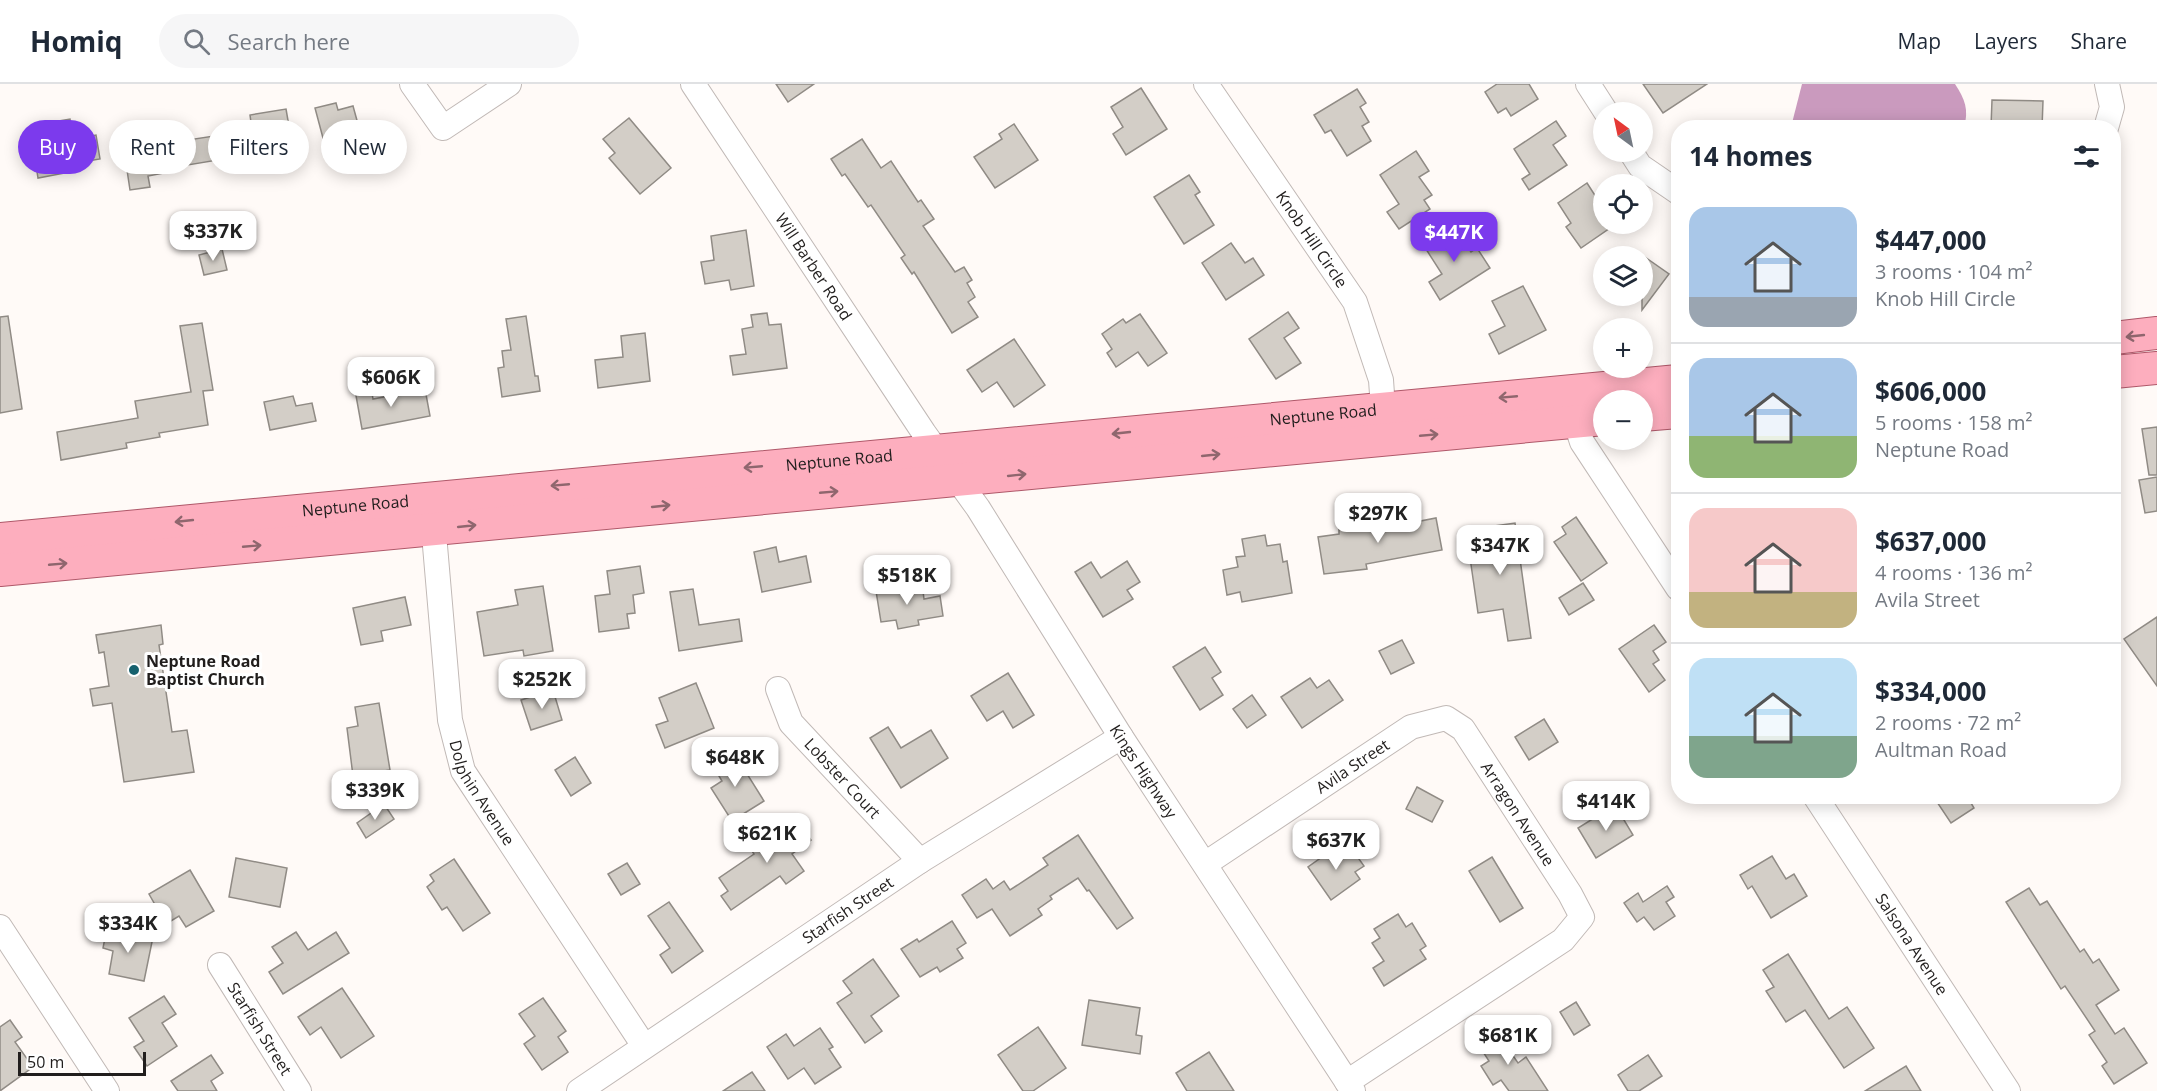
<!DOCTYPE html>
<meta charset="utf-8">
<style>
body{margin:0;font-family:"Open Sans",sans-serif;background:#f6f6f7;color:#1f2937;height:100vh;display:flex;flex-direction:column;font-size:22px;white-space:nowrap}
*{box-sizing:border-box;margin:0}
p{font-size:20px;color:#747a83}
.icon{flex:none;width:33px;height:33px;fill:none;stroke:currentColor;stroke-width:2;stroke-linecap:round;stroke-linejoin:round}
.map{position:relative;flex:1;overflow:hidden}
.drawer{position:absolute;left:1671px;top:36px;width:450px;height:684px;display:flex;flex-direction:column;background:#fff;border-radius:24px;box-shadow:0 3px 15px #0003}
.drawer>*{flex:none}
.top-card{position:absolute;left:18px;top:36px;width:570px;height:54px;display:flex;gap:12px}
.needle{width:39px;rotate:327deg}
.buttons{position:absolute;left:1593px;top:18px;display:grid;gap:12px}
.buttons a{display:grid;place-items:center;width:60px;height:60px;border-radius:50%;background:#fff;box-shadow:0 3px 15px #0003;font-size:30px}
.scale{position:absolute;left:18px;bottom:15px;width:128px;box-sizing:border-box;padding-left:6px;border:3px solid #211e1d;border-top:0;font-size:16px;line-height:21px;white-space:nowrap;color:#211e1d;-webkit-text-stroke:4px #fff;paint-order:stroke}
.price{position:absolute;translate:-50% -51px;padding:0 14px;border-radius:12px;background:#fff;color:#222;font-size:20px;line-height:39px;filter:drop-shadow(0 2px 3px #0008)}
.price::after{content:'';position:absolute;left:50%;top:36px;width:18px;height:14px;margin-left:-9px;background:inherit;clip-path:polygon(0 0,100% 0,50% 100%)}
.price.current{background:#7c3aed;color:#fff}
ul{padding:0;list-style:none}
li{display:flex;align-items:center;gap:18px;height:150px;padding:0 18px}
li+li{border-top:2px solid #e0e1e3}
li span{display:grid;place-items:center;flex:none;width:168px;height:120px;border-radius:18px;color:#555}
li>.icon{margin-inline-start:auto}
span .icon{width:72px;height:72px;fill:#fffc;stroke-width:1}
li b{font-size:26px}
h2{display:flex;justify-content:space-between;align-items:center;height:72px;padding:0 18px;font-size:26px}
.tag{padding:0 21px;border-radius:27px;background:#fff;box-shadow:0 3px 15px #0003;font-size:21px;line-height:54px}
.tag.current{background:#7c3aed;color:#fff}
header{display:flex;align-items:center;gap:36px;box-sizing:border-box;height:84px;padding:0 30px;background:#fff;border-bottom:2px solid #e0e1e3}
header strong{font-size:28px}
nav{display:flex;gap:33px;margin-inline-start:auto;font-size:21px}
.search{width:420px;height:54px;background:#f6f6f7;display:flex;align-items:center;gap:15px;box-sizing:border-box;padding:0 21px;border-radius:33px;color:#747a83;font-size:22px}
.map>svg:first-child{display:block}
</style>
<header>
<strong>Homiq</strong>
<div class="search"><svg class="icon" aria-label="search" viewBox="0 0 24 24"><circle cx="10" cy="10" r="6"/><path d="M15 15l6 6"/></svg>Search here</div>
<nav><a>Map</a><a>Layers</a><a>Share</a></nav>
</header>
<div class="map">
<svg width="2157" height="1007" viewBox="0 0 2157 1007">
<rect width="100%" height="100%" fill="#fffaf7"/>
<path fill="#ca9abe" d="M1802,0H1955C1965,15 1969,26 1964,43H1791Z"/>
<g fill="#d3cec7" stroke="#908b85" stroke-width="1.5">
<polygon points="776,0 814,0 788,18"/>
<polygon points="1497,0 1529,0 1538,15 1511,32 1506,24 1498,29 1485,8"/>
<polygon points="1643,0 1707,0 1663,29"/>
<polygon points="1141,4 1167,45 1126,71 1113,50 1123,43 1111,23"/>
<polygon points="1357,5 1366,19 1360,23 1369,38 1362,42 1371,57 1347,72 1331,46 1325,49 1314,31"/>
<polygon points="1992,16 2043,17 2042,44 1991,43"/>
<polygon points="336,19 338,26 353,22 361,51 370,48 377,73 346,81 338,50 323,54 315,24"/>
<polygon points="286,25 291,54 297,53 300,69 276,73 273,57 254,60 250,31"/>
<polygon points="629,34 671,84 640,110 609,74 615,69 603,55"/>
<polygon points="70,35 73,55 96,51 100,75 64,81 65,89 38,94 32,54 48,52 46,39"/>
<polygon points="1556,37 1566,52 1553,61 1567,81 1529,106 1522,95 1530,90 1514,65"/>
<polygon points="1014,40 1038,76 995,104 974,73 1002,55 999,50"/>
<polygon points="174,49 175,58 214,52 218,76 163,85 164,89 148,92 150,103 130,106 123,59"/>
<polygon points="862,55 881,84 891,77 918,118 921,116 934,135 923,142 955,188 964,183 972,196 967,199 975,213 968,218 978,233 952,249 914,188 912,190 901,174 905,171 871,121 868,123 845,90 842,92 831,75"/>
<polygon points="1416,67 1429,87 1419,93 1432,111 1424,116 1430,125 1399,145 1387,128 1399,120 1380,91"/>
<polygon points="1189,91 1200,108 1195,111 1214,141 1184,160 1154,113"/>
<polygon points="1587,99 1598,116 1594,119 1604,134 1604,140 1607,140 1610,144 1581,164 1566,143 1571,139 1558,119"/>
<polygon points="1454,142 1471,168 1477,164 1490,184 1440,216 1429,198 1442,190 1424,162"/>
<polygon points="746,146 754,202 731,206 729,196 705,200 701,178 714,176 711,152"/>
<polygon points="1231,159 1245,179 1253,174 1264,191 1226,216 1202,179"/>
<polygon points="222,165 227,186 204,191 199,171"/>
<polygon points="1642,171 1669,190 1642,226"/>
<polygon points="1523,202 1546,246 1499,270 1489,250 1505,242 1492,217"/>
<polygon points="1288,228 1299,244 1284,254 1301,279 1276,295 1249,255"/>
<polygon points="767,229 769,241 781,240 787,284 733,291 730,272 746,270 742,245 753,243 751,231"/>
<polygon points="1140,230 1167,269 1148,282 1138,268 1116,283 1107,269 1112,265 1102,250 1123,235 1126,239"/>
<polygon points="8,232 22,325 0,329 0,233"/>
<polygon points="526,232 535,292 538,292 540,307 502,313 498,284 504,283 502,267 511,266 506,235"/>
<polygon points="202,239 213,306 203,307 208,341 159,349 160,353 126,359 127,364 61,376 57,348 138,334 135,317 191,308 180,242"/>
<polygon points="645,249 650,297 598,304 595,276 623,273 621,252"/>
<polygon points="1014,255 1045,301 1014,323 997,298 982,308 967,286"/>
<polygon points="371,303 373,315 425,305 430,332 362,345 355,306"/>
<polygon points="293,312 296,322 312,319 316,337 270,346 264,318"/>
<polygon points="2157,343 2157,391 2149,391 2142,345"/>
<polygon points="2157,393 2157,427 2145,429 2139,396"/>
<polygon points="1403,431 1405,440 1436,434 1442,466 1366,480 1367,485 1324,490 1318,453 1339,450 1339,445 1383,439 1382,435"/>
<polygon points="1576,433 1607,479 1581,497 1554,458 1566,450 1562,443"/>
<polygon points="1515,439 1531,554 1508,557 1503,525 1478,529 1466,446"/>
<polygon points="1265,451 1267,462 1280,460 1283,478 1287,477 1292,509 1242,518 1240,508 1227,511 1223,486 1238,483 1236,473 1245,472 1242,455"/>
<polygon points="776,463 779,478 806,472 811,498 762,508 754,468"/>
<polygon points="1127,477 1140,498 1127,506 1133,515 1103,533 1075,488 1091,478 1101,494"/>
<polygon points="640,482 644,509 633,511 635,529 627,530 629,544 599,548 595,512 610,510 607,487"/>
<polygon points="922,499 924,515 940,512 943,532 918,536 919,541 898,545 896,536 881,538 876,507"/>
<polygon points="1583,499 1594,516 1569,531 1559,514"/>
<polygon points="543,502 553,567 524,572 523,566 484,572 477,528 518,521 515,506"/>
<polygon points="693,505 699,541 739,535 742,557 679,567 670,508"/>
<polygon points="405,513 411,541 381,547 383,557 361,561 353,524"/>
<polygon points="2157,533 2157,602 2124,555"/>
<polygon points="161,541 163,560 159,561 172,648 187,646 194,688 124,698 112,619 93,622 90,605 109,602 104,568 99,569 96,551"/>
<polygon points="1654,541 1666,558 1653,567 1659,576 1653,580 1665,596 1649,608 1619,565"/>
<polygon points="1402,556 1414,579 1391,590 1379,567"/>
<polygon points="1205,563 1221,588 1212,594 1223,611 1200,626 1173,583"/>
<polygon points="1008,589 1034,631 1013,644 1003,627 987,637 971,612"/>
<polygon points="1310,594 1317,604 1329,596 1343,616 1302,644 1281,613"/>
<polygon points="696,599 714,644 665,664 656,641 668,637 659,614"/>
<polygon points="553,606 562,636 531,646 521,616"/>
<polygon points="1252,611 1266,631 1247,644 1233,625"/>
<polygon points="379,619 390,686 353,692 347,644 358,642 355,623"/>
<polygon points="1544,635 1558,658 1529,676 1515,653"/>
<polygon points="888,643 901,664 931,646 948,674 901,704 870,654"/>
<polygon points="734,669 764,717 732,737 711,704 722,697 713,682"/>
<polygon points="575,673 591,699 571,712 555,686"/>
<polygon points="1417,703 1443,717 1432,738 1406,725"/>
<polygon points="1933,712 1967,712 1974,724 1951,739"/>
<polygon points="384,720 394,735 366,754 357,739"/>
<polygon points="1615,721 1633,751 1596,774 1578,744"/>
<polygon points="793,731 811,756 792,770 804,787 786,800 780,792 731,826 721,812 728,807 719,794 754,770 752,767 771,754 767,749"/>
<polygon points="1078,751 1133,834 1117,845 1089,806 1087,807 1078,794 1050,812 1052,815 1038,825 1042,831 1010,852 992,825 977,834 962,811 986,795 993,805 1004,797 1010,806 1048,781 1043,774"/>
<polygon points="1339,761 1347,772 1354,768 1364,782 1355,788 1360,795 1331,816 1308,783"/>
<polygon points="1772,772 1786,795 1794,790 1807,812 1771,834 1752,802 1748,805 1740,791"/>
<polygon points="1492,773 1523,824 1500,838 1469,787"/>
<polygon points="236,774 287,784 280,823 229,813"/>
<polygon points="454,775 490,829 463,847 447,823 442,826 427,803 434,797 430,791"/>
<polygon points="627,779 640,800 621,811 608,790"/>
<polygon points="190,786 214,827 186,843 179,832 166,840 149,810"/>
<polygon points="1667,802 1674,813 1666,818 1675,832 1654,846 1644,833 1637,838 1624,819 1638,809 1643,818"/>
<polygon points="2029,804 2040,821 2047,817 2080,868 2084,865 2093,879 2099,875 2119,906 2096,921 2115,950 2124,944 2147,979 2114,1000 2102,982 2107,978 2089,951 2095,947 2065,902 2061,905 2006,818"/>
<polygon points="669,818 703,867 672,889 660,871 670,864 648,832"/>
<polygon points="1398,830 1406,843 1412,839 1426,862 1420,866 1426,875 1384,902 1373,884 1384,877 1372,859 1380,854 1374,845"/>
<polygon points="952,837 966,859 957,865 963,874 940,888 937,883 920,893 901,865 917,855 919,858"/>
<polygon points="107,844 153,853 144,897 109,890 113,867 103,864"/>
<polygon points="296,848 308,866 336,848 349,869 283,910 269,888 283,879 272,863"/>
<polygon points="1788,870 1829,935 1847,923 1874,964 1844,984 1805,926 1786,938 1766,907 1774,903 1763,886"/>
<polygon points="873,875 899,912 871,932 882,947 865,959 837,919 852,909 843,897"/>
<polygon points="342,904 374,952 341,974 321,943 310,951 298,933"/>
<polygon points="164,912 176,930 162,939 177,962 147,982 134,963 144,957 129,934"/>
<polygon points="543,914 566,947 558,953 568,968 542,986 524,960 535,952 519,930"/>
<polygon points="1089,916 1140,924 1136,951 1142,952 1140,970 1082,961"/>
<polygon points="1576,918 1590,941 1574,951 1560,928"/>
<polygon points="10,936 22,953 15,958 33,983 0,1007 0,943"/>
<polygon points="1038,943 1066,984 1033,1007 1023,1007 998,971"/>
<polygon points="820,944 833,963 829,965 841,983 815,1000 804,984 788,995 767,963 786,950 794,962"/>
<polygon points="1494,944 1518,979 1526,973 1548,1007 1509,1007 1501,996 1493,1001 1481,982 1489,977 1476,957"/>
<polygon points="1209,968 1234,1007 1187,1007 1176,989"/>
<polygon points="211,971 223,989 211,997 217,1007 178,1007 171,997"/>
<polygon points="1648,971 1662,992 1639,1007 1628,1007 1618,991"/>
<polygon points="1906,982 1921,1007 1865,1007"/>
<polygon points="752,988 765,1007 723,1007"/>
</g>
<g fill="none" stroke-linecap="round" stroke-linejoin="round">
<g stroke="#c1b9b6" stroke-width="26">
<g id="minor">
<polyline points="412,0 443,44 509,0"/>
<path id="s1" d="M693,0L924,349L978,424L1121,653L1353,1007"/>
<path id="s2" d="M1206,0L1355,218L1381,296L1383,324"/>
<polyline points="1588,0 1606,28"/>
<polyline points="2106,44 2112,23 2107,0"/>
<polyline points="1631,68 1640,82 1678,108"/>
<polyline points="1570,321 1582,358 1678,504"/>
<path id="s3" d="M432,427L450,636L463,687L644,962"/>
<path id="s4" d="M778,605L791,639L920,777"/>
<path id="s5" d="M1815,712L2008,1007"/>
<path id="s6" d="M1205,780L1411,643L1446,634L1463,645L1570,810L1582,833L1563,856L1347,998"/>
<polyline points="0,843 107,1007"/>
<path id="s7" d="M220,881L299,1007"/>
<path id="s8" d="M579,1007L920,777L1121,653"/>
</g>
</g>
<g stroke="#af5869" stroke-width="34">
<g id="major">
<polyline points="2114,254 2157,249"/>
<polyline points="2114,288 2157,284"/>
<polyline points="1642,331 1678,328"/>
<path id="s9" d="M0,455L1678,297"/>
<polyline points="0,486 1604,335"/>
</g>
</g>
<use href="#minor" stroke="#fff" stroke-width="24"/>
<use href="#major" stroke="#fdaebe" stroke-width="32"/>
</g>
<defs><path id="oneway-shaft" d="M-6 0H5M1.5-3L5.5 0L1.5 3" fill="none" stroke-width="1.6" stroke-linecap="round" stroke-linejoin="round" transform="scale(1.5)"/></defs>
<g stroke="#8f666e">
<use href="#oneway-shaft" transform="translate(2135 252) rotate(174)"/>
<use href="#oneway-shaft" transform="translate(1508 313) rotate(175)"/>
<use href="#oneway-shaft" transform="translate(1121 349) rotate(174)"/>
<use href="#oneway-shaft" transform="translate(1429 351) rotate(-5)"/>
<use href="#oneway-shaft" transform="translate(1211 371) rotate(-6)"/>
<use href="#oneway-shaft" transform="translate(753 383) rotate(175)"/>
<use href="#oneway-shaft" transform="translate(1017 391) rotate(-6)"/>
<use href="#oneway-shaft" transform="translate(560 401) rotate(175)"/>
<use href="#oneway-shaft" transform="translate(829 408) rotate(-5)"/>
<use href="#oneway-shaft" transform="translate(661 422) rotate(-6)"/>
<use href="#oneway-shaft" transform="translate(184 437) rotate(174)"/>
<use href="#oneway-shaft" transform="translate(467 442) rotate(-6)"/>
<use href="#oneway-shaft" transform="translate(252 462) rotate(-5)"/>
<use href="#oneway-shaft" transform="translate(58 480) rotate(-5)"/>
</g>
<circle fill="#16616e" stroke="#fff" stroke-width="2" cx="134" cy="586" r="6"/>
<g text-anchor="middle" dominant-baseline="central" stroke-width="6" stroke-linejoin="round" paint-order="stroke">
<g font-size="16" fill="#211e1d" stroke="#fff">
<text stroke="none"><textPath href="#s2" startOffset="188">Knob Hill Circle</textPath></text>
<text stroke="none"><textPath href="#s1" startOffset="219">Will Barber Road</textPath></text>
<text stroke="none"><textPath href="#s9" startOffset="1329">Neptune Road</textPath></text>
<text stroke="none"><textPath href="#s9" startOffset="843">Neptune Road</textPath></text>
<text stroke="none"><textPath href="#s9" startOffset="357">Neptune Road</textPath></text>
<text stroke="none"><textPath href="#s6" startOffset="177">Avila Street</textPath></text>
<text stroke="none"><textPath href="#s1" startOffset="822">Kings Highway</textPath></text>
<text stroke="none"><textPath href="#s4" startOffset="112">Lobster Court</textPath></text>
<text stroke="none"><textPath href="#s3" startOffset="290">Dolphin Avenue</textPath></text>
<text stroke="none"><textPath href="#s6" startOffset="405">Arragon Avenue</textPath></text>
<text stroke="none"><textPath href="#s8" startOffset="324">Starfish Street</textPath></text>
<text stroke="none"><textPath href="#s5" startOffset="177">Salsona Avenue</textPath></text>
<text stroke="none"><textPath href="#s7" startOffset="75">Starfish Street</textPath></text>
</g>
<g font-size="16" font-weight="bold" fill="#211e1d" stroke="#fff" text-anchor="start">
<text x="146" y="577">Neptune Road<tspan x="146" dy="18">Baptist Church</tspan></text>
</g>
</g>
</svg>
<div class="buttons">
<a><svg class="needle" viewBox="-14 -14 28 28"><path d="M0-13l5 13h-10z" fill="#e53935"/><path d="M0 13l5-13h-10z" fill="#747a83"/></svg></a>
<a><svg class="icon" aria-label="locate" viewBox="0 0 24 24"><circle cx="12" cy="12" r="6"/><path d="M12 2v4M12 18v4M2 12h4M18 12h4"/></svg></a>
<a><svg class="icon" aria-label="layers" viewBox="0 0 24 24"><path d="M12 4l9 5-9 5-9-5zM3 14l9 5 9-5"/></svg></a>
<a>+</a>
<a>−</a>
</div>
<div class="scale">50 m</div>
<b class="price" style="left:213px;top:178px">$337K</b>
<b class="price current" style="left:1454px;top:179px">$447K</b>
<b class="price" style="left:391px;top:324px">$606K</b>
<b class="price" style="left:1378px;top:460px">$297K</b>
<b class="price" style="left:1500px;top:492px">$347K</b>
<b class="price" style="left:907px;top:522px">$518K</b>
<b class="price" style="left:542px;top:626px">$252K</b>
<b class="price" style="left:735px;top:704px">$648K</b>
<b class="price" style="left:375px;top:737px">$339K</b>
<b class="price" style="left:1606px;top:748px">$414K</b>
<b class="price" style="left:767px;top:780px">$621K</b>
<b class="price" style="left:1336px;top:787px">$637K</b>
<b class="price" style="left:128px;top:870px">$334K</b>
<b class="price" style="left:1508px;top:982px">$681K</b>
<div class="top-card">
<a class="tag current">Buy</a>
<a class="tag">Rent</a>
<a class="tag">Filters</a>
<a class="tag">New</a>
</div>
<section class="drawer">
<h2>14 homes<svg class="icon" aria-label="filters" viewBox="0 0 24 24"><path d="M4 7h16M4 17h16"/><circle cx="9" cy="7" r="2"/><circle cx="15" cy="17" r="2"/></svg></h2>
<ul>
<li><span style="background:linear-gradient(#a9c7e8 75%,#9aa5b1 0)"><svg class="icon" aria-label="home" viewBox="0 0 24 24"><path d="M3 11l9-7 9 7M6 9v11h12V9"/></svg></span><div><b>$447,000</b><p>3 rooms · 104 m²</p><p>Knob Hill Circle</p></div></li>
<li><span style="background:linear-gradient(#a9c7e8 65%,#8fb573 0)"><svg class="icon" aria-label="home" viewBox="0 0 24 24"><path d="M3 11l9-7 9 7M6 9v11h12V9"/></svg></span><div><b>$606,000</b><p>5 rooms · 158 m²</p><p>Neptune Road</p></div></li>
<li><span style="background:linear-gradient(#f6c9c9 70%,#c2b280 0)"><svg class="icon" aria-label="home" viewBox="0 0 24 24"><path d="M3 11l9-7 9 7M6 9v11h12V9"/></svg></span><div><b>$637,000</b><p>4 rooms · 136 m²</p><p>Avila Street</p></div></li>
<li><span style="background:linear-gradient(#bfe0f5 65%,#7fa58c 0)"><svg class="icon" aria-label="home" viewBox="0 0 24 24"><path d="M3 11l9-7 9 7M6 9v11h12V9"/></svg></span><div><b>$334,000</b><p>2 rooms · 72 m²</p><p>Aultman Road</p></div></li>
</ul>
</section>
</div>
